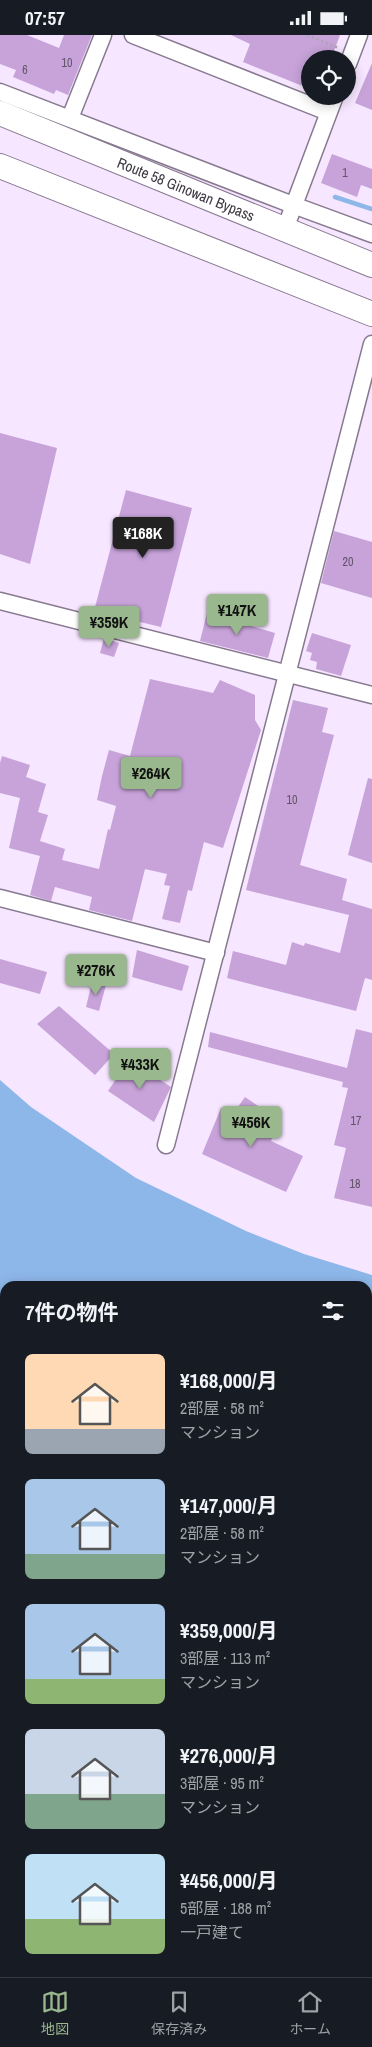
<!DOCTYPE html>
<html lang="ja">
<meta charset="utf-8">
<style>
body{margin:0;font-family:"Archivo Narrow","Noto Sans JP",sans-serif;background:#242831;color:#f1f3f6;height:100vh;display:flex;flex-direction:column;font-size:19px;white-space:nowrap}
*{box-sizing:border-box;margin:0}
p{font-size:16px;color:#9ea1a6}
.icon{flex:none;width:28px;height:28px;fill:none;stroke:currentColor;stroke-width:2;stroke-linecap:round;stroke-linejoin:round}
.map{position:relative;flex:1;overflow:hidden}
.details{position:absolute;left:0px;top:1246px;width:372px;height:696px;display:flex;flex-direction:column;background:#171b24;border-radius:15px 15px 0 0;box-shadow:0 2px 12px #0003}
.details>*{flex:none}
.controls{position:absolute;left:301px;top:15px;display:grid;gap:10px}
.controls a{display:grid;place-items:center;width:55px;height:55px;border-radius:50%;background:#171b24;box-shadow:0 2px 12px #0003;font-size:25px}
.price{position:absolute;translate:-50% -42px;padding:0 11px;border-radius:5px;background:#99b88e;color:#111;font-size:16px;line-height:32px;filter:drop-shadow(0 1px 2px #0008)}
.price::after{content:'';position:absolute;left:50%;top:30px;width:15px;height:11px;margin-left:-8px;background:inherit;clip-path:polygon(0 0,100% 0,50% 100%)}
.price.on{background:#222;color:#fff}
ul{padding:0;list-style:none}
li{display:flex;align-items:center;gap:15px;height:125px;padding:0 25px}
li span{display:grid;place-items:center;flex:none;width:140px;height:100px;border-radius:8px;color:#555}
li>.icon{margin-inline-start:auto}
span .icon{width:60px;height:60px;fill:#fffc;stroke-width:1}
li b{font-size:21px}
h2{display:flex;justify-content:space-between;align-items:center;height:60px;padding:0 25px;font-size:21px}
.status{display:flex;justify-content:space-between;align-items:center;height:35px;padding:0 25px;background:#171b24;direction:ltr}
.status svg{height:14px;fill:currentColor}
.tab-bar{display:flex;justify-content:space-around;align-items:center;height:70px;border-top:1px solid #363941;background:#171b24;font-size:14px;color:#9ea1a6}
.tab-bar a{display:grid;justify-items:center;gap:2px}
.tab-bar .on{color:#99b88e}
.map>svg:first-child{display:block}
</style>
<div class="status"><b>07:57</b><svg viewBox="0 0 49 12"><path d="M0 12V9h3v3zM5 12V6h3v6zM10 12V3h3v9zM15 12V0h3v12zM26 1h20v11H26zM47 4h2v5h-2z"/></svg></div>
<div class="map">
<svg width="372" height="1942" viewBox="0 0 372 1942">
<rect width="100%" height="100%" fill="#f6e6ff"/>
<path fill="#8eb7e9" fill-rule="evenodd" d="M0,1045L31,1072L136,1143L246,1196L304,1219L372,1240V1942H0ZM5,1251H368V1938H5Z"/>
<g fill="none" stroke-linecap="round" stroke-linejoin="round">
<polyline stroke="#8eb7e9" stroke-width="4.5" points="335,162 372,174"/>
</g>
<g fill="#c7a3d9">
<polygon points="0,0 27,0 59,13 64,0 92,0 68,60 56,55 54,59 13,42 16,35 0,29"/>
<polygon points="231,0 340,0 331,24 310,24 310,54 243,27 250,9"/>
<polygon points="372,28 372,75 355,68"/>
<polygon points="332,119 372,134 372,154 361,150 357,162 321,148"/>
<polygon points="0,398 57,413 30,529 0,519"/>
<polygon points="126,455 192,473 161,592 94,576"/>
<polygon points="334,496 372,507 372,563 321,548"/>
<polygon points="207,578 275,598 268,623 200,606"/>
<polygon points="312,598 351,610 341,641 316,634 317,627 310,625 312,618 306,616"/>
<polygon points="104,603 119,608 114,622 100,618"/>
<polygon points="150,644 213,658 220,645 255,660 255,685 261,695 223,813 204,807 192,856 188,855 180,888 162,884 170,851 164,850 167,839 145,834 132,886 89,875 92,862 55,852 51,866 30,860 40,821 9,813 20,763 0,758 0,728 2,721 30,730 26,742 46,749 38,777 48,780 40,806 65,814 62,825 99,834 108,794 110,795 116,771 97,765 102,741 109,715 130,721"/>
<polygon points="293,665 328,673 322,697 334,700 300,830 347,844 342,865 372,874 372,945 365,943 356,976 227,943 233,916 286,930 292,907 304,911 305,908 340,918 349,880 246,855"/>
<polygon points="368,743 372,744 372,828 348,820"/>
<polygon points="137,915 189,931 182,956 132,942"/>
<polygon points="0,924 47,937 40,959 0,948"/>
<polygon points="92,947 106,950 99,976 86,972"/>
<polygon points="59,971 114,1019 95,1040 37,989"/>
<polygon points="356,994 372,998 372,1172 334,1163 346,1113 334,1110 348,1053 342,1052 343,1047 208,1012 210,997 347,1033"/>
<polygon points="129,1025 171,1052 154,1087 108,1056"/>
<polygon points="245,1062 261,1073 250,1088 274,1098 271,1106 303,1121 286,1157 202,1119 221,1073 233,1079"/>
</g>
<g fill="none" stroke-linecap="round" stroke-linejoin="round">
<g stroke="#87798f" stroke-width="19">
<g id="minor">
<polyline points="133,0 328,77"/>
<polyline points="348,29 359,0"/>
<polyline points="0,57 293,170 372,199"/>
<polyline points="70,83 103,0"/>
<polyline points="285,194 335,61"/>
<polyline points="0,566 372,660"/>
<polyline points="0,863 216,918"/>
<polyline points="166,1110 372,309"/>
</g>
</g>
<g stroke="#87798f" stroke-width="26">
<g id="highway">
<polyline points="0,78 372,230"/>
<polyline points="0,131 372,279"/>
</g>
</g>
<polyline stroke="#b2a5b8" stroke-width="2.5" stroke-dasharray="2.5 2.5" stroke-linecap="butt" points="307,0 339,13"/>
<use href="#minor" stroke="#fff" stroke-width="16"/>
<use href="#highway" stroke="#fff" stroke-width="24"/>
</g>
<g text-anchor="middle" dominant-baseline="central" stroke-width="4" stroke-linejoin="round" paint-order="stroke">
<g font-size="12" fill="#615368">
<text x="67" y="28">10</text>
<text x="25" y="35">6</text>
<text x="345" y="138">1</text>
<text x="348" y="527">20</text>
<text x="292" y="765">10</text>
<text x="356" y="1086">17</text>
<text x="355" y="1149">18</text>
</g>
<g font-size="15" fill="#3f3842" stroke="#fff">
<text transform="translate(186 154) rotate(22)">Route 58 Ginowan Bypass</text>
</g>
</g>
</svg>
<div class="controls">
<a><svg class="icon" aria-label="locate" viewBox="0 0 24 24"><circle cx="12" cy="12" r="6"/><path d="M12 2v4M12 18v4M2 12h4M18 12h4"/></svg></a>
</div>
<b class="price on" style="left:143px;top:524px">¥168K</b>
<b class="price" style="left:237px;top:601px">¥147K</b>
<b class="price" style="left:109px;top:613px">¥359K</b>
<b class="price" style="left:151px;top:764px">¥264K</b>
<b class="price" style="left:96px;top:961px">¥276K</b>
<b class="price" style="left:140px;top:1055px">¥433K</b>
<b class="price" style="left:251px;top:1113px">¥456K</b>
<section class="details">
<h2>7件の物件<svg class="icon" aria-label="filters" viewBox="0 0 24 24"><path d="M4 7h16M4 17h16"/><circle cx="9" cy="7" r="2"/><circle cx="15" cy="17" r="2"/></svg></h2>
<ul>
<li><span style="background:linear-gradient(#ffd9b3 75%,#9aa5b1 0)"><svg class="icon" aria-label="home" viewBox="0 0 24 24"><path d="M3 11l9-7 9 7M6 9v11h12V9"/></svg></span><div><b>¥168,000/月</b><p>2部屋 · 58 m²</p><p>マンション</p></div></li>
<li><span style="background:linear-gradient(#a9c7e8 75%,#7fa58c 0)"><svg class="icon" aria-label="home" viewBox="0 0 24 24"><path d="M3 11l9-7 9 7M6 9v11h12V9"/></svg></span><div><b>¥147,000/月</b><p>2部屋 · 58 m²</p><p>マンション</p></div></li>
<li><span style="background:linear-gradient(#a9c7e8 75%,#8fb573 0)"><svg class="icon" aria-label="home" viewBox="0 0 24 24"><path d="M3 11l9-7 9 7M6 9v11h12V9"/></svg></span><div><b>¥359,000/月</b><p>3部屋 · 113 m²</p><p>マンション</p></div></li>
<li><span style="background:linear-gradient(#c9d6e8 65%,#7fa58c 0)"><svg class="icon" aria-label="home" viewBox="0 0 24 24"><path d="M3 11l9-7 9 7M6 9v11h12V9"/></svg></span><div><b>¥276,000/月</b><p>3部屋 · 95 m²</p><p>マンション</p></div></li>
<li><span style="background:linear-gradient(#bfe0f5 65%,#8fb573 0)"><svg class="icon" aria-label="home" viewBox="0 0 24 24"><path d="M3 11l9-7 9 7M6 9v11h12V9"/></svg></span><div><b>¥456,000/月</b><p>5部屋 · 188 m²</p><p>一戸建て</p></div></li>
</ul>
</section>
</div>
<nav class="tab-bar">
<a class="on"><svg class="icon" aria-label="map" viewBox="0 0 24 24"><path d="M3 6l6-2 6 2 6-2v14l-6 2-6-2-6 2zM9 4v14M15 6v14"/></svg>地図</a>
<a><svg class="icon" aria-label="saved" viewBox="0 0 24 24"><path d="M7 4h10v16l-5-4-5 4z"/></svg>保存済み</a>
<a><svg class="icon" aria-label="home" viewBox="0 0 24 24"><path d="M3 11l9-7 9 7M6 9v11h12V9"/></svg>ホーム</a>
</nav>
